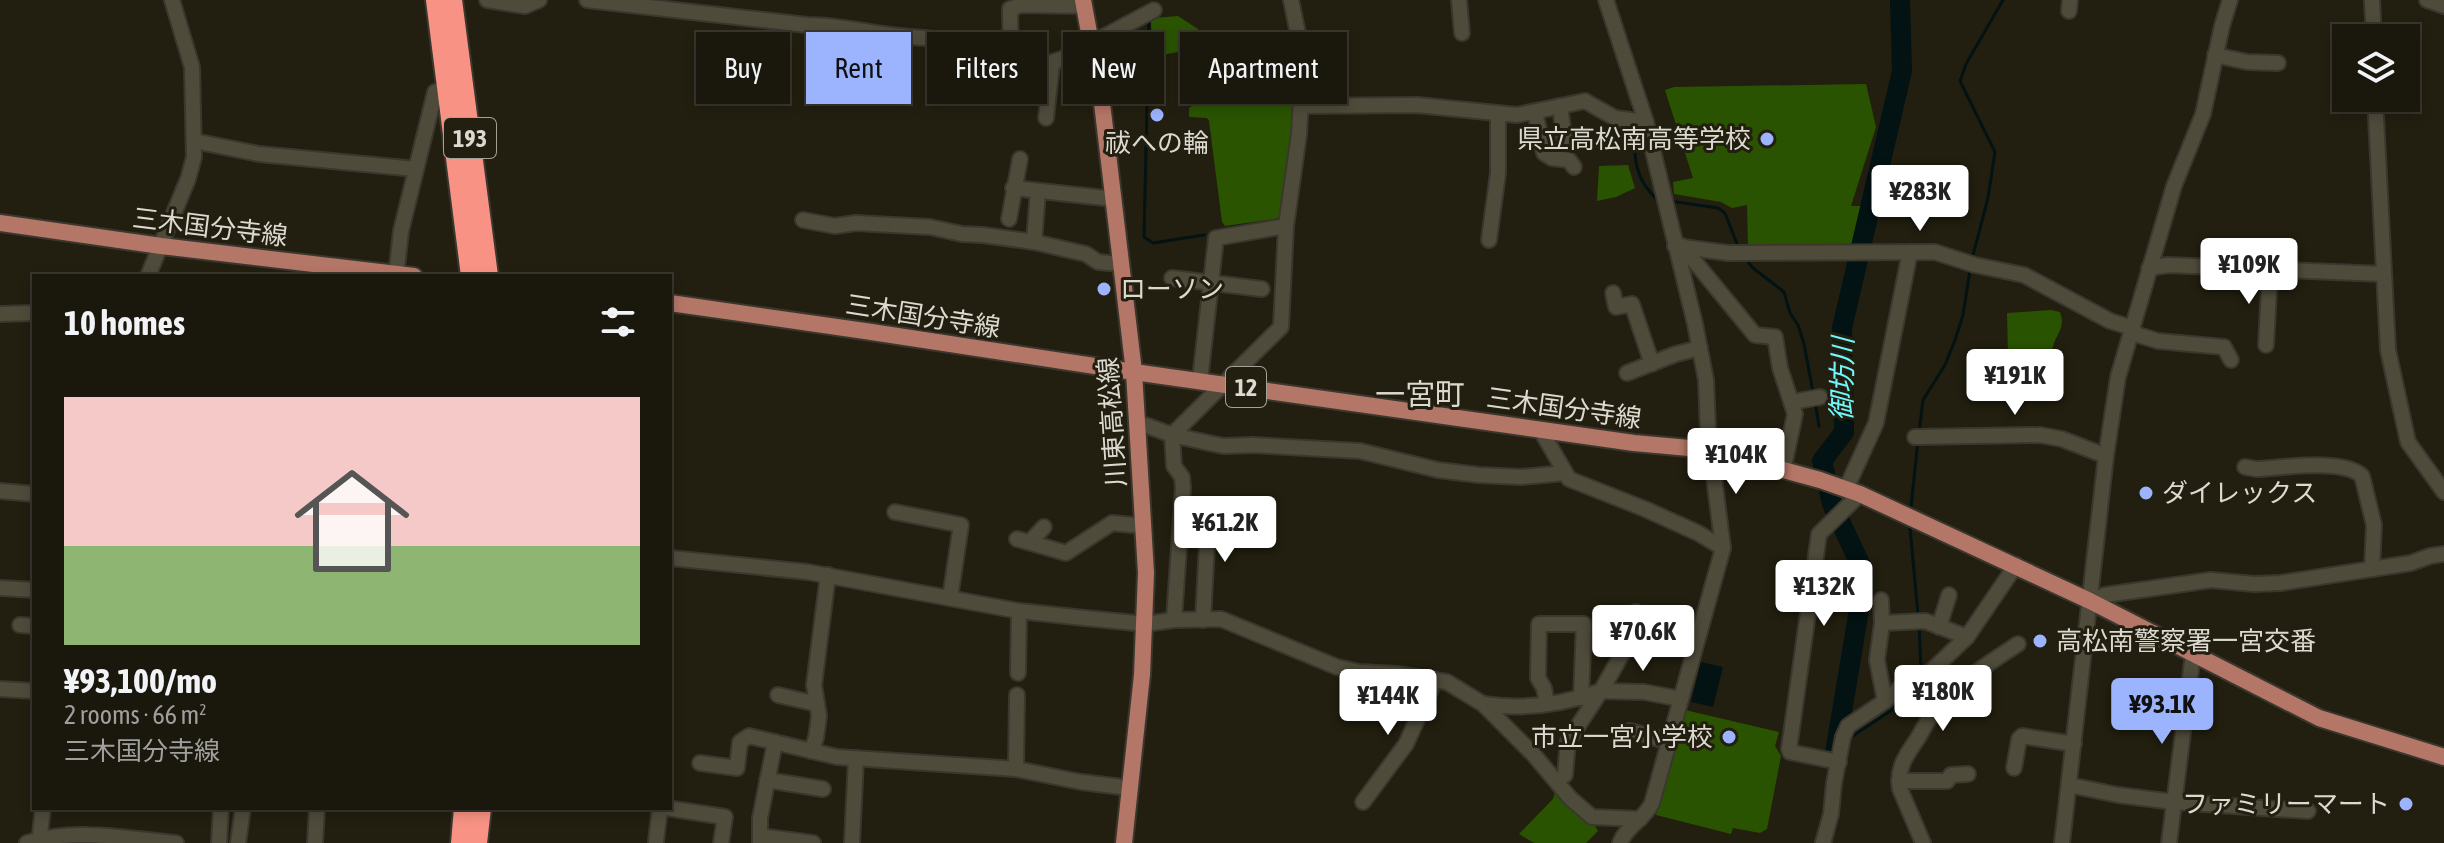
<!DOCTYPE html>
<meta charset="utf-8">
<style>
body{margin:0;font-family:"Asap Condensed","Noto Sans JP",sans-serif;background:#27241a;color:#f1f3f6;height:100vh;display:flex;flex-direction:column;font-size:30px;white-space:nowrap}
*{box-sizing:border-box;margin:0}
p{font-size:26px;color:#9f9f9d}
.icon{flex:none;width:44px;height:44px;fill:none;stroke:currentColor;stroke-width:2;stroke-linecap:round;stroke-linejoin:round}
.map{position:relative;flex:1;overflow:hidden}
.details{position:absolute;left:32px;top:274px;width:640px;height:536px;display:flex;flex-direction:column;background:#1a170c;border-radius:0px;box-shadow:0 4px 12px #0003,0 0 0 2px #38362d}
.details>*{flex:none}
.hud{position:absolute;left:696px;top:32px;width:760px;height:72px;display:flex;gap:16px}
.fabs{position:absolute;left:2332px;top:24px;display:grid;gap:16px}
.fabs a{display:grid;place-items:center;width:88px;height:88px;border-radius:0px;background:#1a170c;box-shadow:0 4px 12px #0003,0 0 0 2px #38362d;font-size:40px}
.price{position:absolute;translate:-50% -68px;padding:0 18px;border-radius:8px;background:#fff;color:#222;font-size:26px;line-height:52px;filter:drop-shadow(0 2px 4px #0008)}
.price::after{content:'';position:absolute;left:50%;top:48px;width:24px;height:18px;margin-left:-12px;background:inherit;clip-path:polygon(0 0,100% 0,50% 100%)}
.price.selected{background:#9cb4fd;color:#111}
ul{padding:0;list-style:none}
li{display:grid;align-content:center;gap:16px;height:424px;padding:0 32px}
li+li{border-top:2px solid #38362d}
li span{display:grid;place-items:center;height:248px;border-radius:0px;color:#555}
li>.icon{margin-inline-start:auto}
span .icon{width:144px;height:144px;fill:#fffc;stroke-width:1}
li b{font-size:34px}
h2{display:flex;justify-content:space-between;align-items:center;height:96px;padding:0 32px;font-size:34px}
.chip{padding:0 28px;border-radius:0px;background:#1a170c;box-shadow:0 4px 12px #0003,0 0 0 2px #38362d;font-size:28px;line-height:72px}
.chip.selected{background:#9cb4fd;color:#111}
.map>svg:first-child{display:block}
</style>
<div class="map">
<svg width="2444" height="843" viewBox="0 0 2444 843">
<rect width="100%" height="100%" fill="#221f10"/>
<g fill="#2a5300">
<polygon points="1866,84 1876,127 1851,206 1864,206 1853,247 1748,248 1747,205 1732,208 1721,202 1674,194 1673,182 1693,178 1665,90 1674,87"/>
<polygon points="1628,165 1635,188 1616,197 1597,201 1599,166"/>
<path d="M2051,310L2060,312C2065,326 2059,331 2054,343C2050,354 2051,370 2049,382H2023L2024,358L2008,356L2007,313Z"/>
<polygon points="1685,710 1779,732 1775,746 1781,756 1767,829 1760,833 1733,828 1731,834 1656,815"/>
<polygon points="1557,785 1594,824 1598,831 1586,843 1534,843 1519,834 1553,799"/>
</g>
<g fill="#2a5400">
<polygon points="1178,16 1198,29 1199,45 1197,49 1154,56 1152,54 1151,20 1154,18"/>
<polygon points="1285,60 1295,60 1297,62 1294,116 1282,216 1280,218 1225,226 1222,222 1209,121 1207,118 1189,117 1189,108 1192,106 1255,103 1258,99 1259,85 1261,83 1278,83 1281,80 1283,63"/>
</g>
<polygon fill="#031213" points="1701,662 1723,667 1713,707 1691,702"/>
<g fill="none" stroke-linecap="round" stroke-linejoin="round">
<g stroke="#031213" stroke-width="3">
<polyline points="1149,20 1144,237 1153,243 1204,235"/>
<polyline points="1632,101 1634,115"/>
<path d="M1635,129C1633,156 1635,181 1658,200"/>
<polyline points="1670,201 1718,208 1725,213 1739,249"/>
<polyline points="1226,229 1248,225"/>
<polyline points="1745,258 1753,268 1784,292 1790,313 1798,325 1804,344 1813,392"/>
<polyline points="1972,259 1988,198 1995,152 1960,81 1966,64 2003,0"/>
<polyline points="1815,401 1819,426"/>
<polyline points="1919,433 1923,400 1945,365 1955,340 1963,315 1970,270"/>
<polyline points="1911,507 1918,440"/>
<polyline points="1910,528 1918,615"/>
<polyline points="1919,625 1921,669"/>
<polyline points="1851,737 1889,712 1921,687"/>
</g>
<polyline stroke="#031213" stroke-width="20" points="1835,753 1859,610 1863,570 1832,504 1822,461 1844,432 1842,328 1902,71 1900,0"/>
<g stroke="#3a372e" stroke-width="18">
<g id="minor">
<polyline points="487,0 525,6 539,0"/>
<path d="M587,0L807,25C839,25 869,33 900,36C915,38 930,37 944,41C985,52 1022,77 1064,58L1154,10"/>
<polyline points="1459,0 1462,33"/>
<path d="M1606,0L1646,122L1695,324L1706,380L1708,430L1723,548L1652,803C1644,820 1627,825 1620,843"/>
<polyline points="2372,0 2374,38"/>
<polyline points="2427,0 2444,6"/>
<polyline points="2069,11 2070,0"/>
<polyline points="2215,55 2247,62 2278,63"/>
<polyline points="1011,64 1010,9 1021,5 1084,6"/>
<polyline points="2375,98 2388,350 2408,442 2444,492"/>
<polyline points="1301,106 1417,105 1517,115 1585,101 1615,118 1646,122"/>
<polyline points="1560,106 1565,144"/>
<polyline points="1535,112 1544,153 1552,158 1569,160 1574,167"/>
<polyline points="1046,118 1052,64"/>
<polyline points="194,141 259,154 416,169"/>
<polyline points="1013,188 1114,199"/>
<polyline points="1009,219 1020,159"/>
<polyline points="803,220 835,226 856,223 930,227 962,234 983,235 1034,242 1086,254 1098,262 1121,264"/>
<polyline points="1489,240 1498,173 1498,114"/>
<polyline points="1034,242 1038,191"/>
<polyline points="1675,246 1728,253 1935,252 1975,265 2024,275 2110,321 2133,328"/>
<polyline points="1682,246 1755,335 1775,337 1780,368 1795,414 1783,470"/>
<polyline points="2149,268 2168,265 2383,274"/>
<polyline points="148,276 188,179 194,157 192,67 172,0"/>
<polyline points="396,276 401,231 435,92 447,88"/>
<polyline points="1172,278 1262,289"/>
<polyline points="1613,293 1616,307 1632,304 1652,364"/>
<polyline points="0,314 34,313"/>
<polyline points="2132,333 2158,341 2224,347 2231,360"/>
<polyline points="2266,345 2270,270"/>
<polyline points="1627,373 1676,354 1700,348"/>
<polyline points="1200,380 1216,238 1286,226"/>
<polyline points="1792,402 1820,397"/>
<polyline points="1138,425 1145,425 1172,435 1223,446 1253,445 1360,451 1438,470 1479,475 1521,477 1565,473"/>
<polyline points="1540,429 1569,479 1645,509 1698,533 1723,548"/>
<polyline points="1915,437 2040,435 2062,439 2106,456"/>
<path d="M2245,467L2256,469C2281,468 2344,458 2362,476L2374,525L2372,569"/>
<polyline points="1846,489 1876,423 1910,252"/>
<polyline points="0,491 34,494"/>
<polyline points="895,512 961,525 950,598"/>
<polyline points="1017,539 1066,553 1112,523 1143,526"/>
<polyline points="1030,542 1044,527"/>
<polyline points="670,558 808,572 1019,611 1075,617 1145,624 1174,620 1221,619 1337,667 1359,672 1397,674 1447,682 1483,704 1534,755 1570,798 1592,817 1640,819"/>
<polyline points="0,588 34,590"/>
<polyline points="1881,600 1882,623 1877,660 1885,701"/>
<polyline points="2090,601 2105,595 2211,580 2254,584 2280,583 2411,563 2430,556 2444,554"/>
<polyline points="1174,620 1183,488 1182,477 1174,466 1172,435 1281,327 1286,226 1299,134 1302,84 1307,77 1291,0"/>
<polyline points="1203,620 1209,506"/>
<polyline points="1882,623 1925,621 1967,637"/>
<polyline points="20,625 34,626"/>
<polyline points="1939,627 1949,595"/>
<polyline points="1018,673 1019,611"/>
<polyline points="0,689 34,691"/>
<polyline points="778,695 817,704"/>
<path d="M1483,704C1522,710 1564,704 1601,691L1622,654L1636,612"/>
<polyline points="1547,704 1544,688 1538,678 1539,624 1584,624 1581,698"/>
<polyline points="1630,731 1670,742"/>
<polyline points="811,751 816,738 819,716 814,685 828,575"/>
<polyline points="1839,762 1790,752 1789,749 1819,534 1860,494"/>
<polyline points="700,763 737,768 740,742 749,736 837,757 1016,769 1081,782 1130,788"/>
<polyline points="2014,768 2019,739 2022,736 2074,744"/>
<polyline points="1016,769 1017,695"/>
<polyline points="1565,775 1568,741 1601,691 1644,692 1681,699"/>
<polyline points="767,780 823,789"/>
<polyline points="1899,781 1947,781 1951,775 1968,774"/>
<polyline points="2069,785 2118,795 2174,802 2308,811"/>
<polyline points="1363,802 1406,744 1431,689 1433,679"/>
<polyline points="667,808 725,817 721,843"/>
<polyline points="760,836 813,843"/>
<polyline points="656,841 660,808"/>
<path d="M27,843C74,827 128,839 176,843"/>
<polyline points="39,843 43,808"/>
<polyline points="219,843 221,808"/>
<polyline points="238,843 243,808"/>
<polyline points="315,843 317,808"/>
<polyline points="760,843 760,818 775,742"/>
<polyline points="852,843 856,758"/>
<polyline points="1823,843 1831,814 1834,783 1843,737 1848,726 1885,701 1913,676 1926,676 1967,637 2016,565"/>
<path d="M1923,843L1900,789C1896,768 1907,754 1918,738C1922,731 1926,723 1931,716C1951,686 1988,664 2018,644"/>
<polyline points="2062,843 2106,456 2118,377 2174,186 2203,114 2222,26 2230,0"/>
<polyline points="2169,843 2193,654"/>
</g>
</g>
<g stroke="#3a372e" stroke-width="20">
<g id="major">
<polyline points="1083,0 1102,103 1134,372 1146,573 1142,675 1124,843"/>
<polyline points="0,223 161,246 414,276"/>
<polyline points="670,303 865,331 1134,372 1634,443 1711,450 1820,480 1860,494 2090,601 2319,718 2444,757"/>
</g>
</g>
<g stroke="#3a372e" stroke-width="24">
<g id="highway">
<polyline points="436,0 471,276"/>
<polyline points="452,0 488,276"/>
<polyline points="461,843 464,808"/>
<polyline points="477,843 481,808"/>
</g>
</g>
<use href="#minor" stroke="#4f4b3b" stroke-width="14"/>
<use href="#major" stroke="#b47667" stroke-width="16"/>
<use href="#highway" stroke="#f89284" stroke-width="20"/>
</g>
<g fill="#9cb4fd" stroke="#221f10" stroke-width="3">
<circle cx="1157" cy="115" r="8"/>
<circle cx="1767" cy="139" r="8"/>
<circle cx="1104" cy="289" r="8"/>
<circle cx="2146" cy="493" r="8"/>
<circle cx="2040" cy="641" r="8"/>
<circle cx="1729" cy="737" r="8"/>
<circle cx="2406" cy="804" r="8"/>
</g>
<g text-anchor="middle" dominant-baseline="central" stroke-width="6" stroke-linejoin="round" paint-order="stroke">
<g fill="#221f10" stroke="#a4a296" stroke-width="2">
<rect x="444" y="118" width="52" height="40" rx="6"/>
<rect x="1226" y="367" width="40" height="40" rx="6"/>
</g>
<g font-size="24" font-weight="bold" fill="#dcdad0">
<text x="470" y="138">193</text>
<text x="1246" y="387">12</text>
</g>
<g font-size="26" fill="#dcdad0" stroke="#221f10" text-anchor="end">
<text x="1751" y="139">県立高松南高等学校</text>
<text x="1157" y="143" text-anchor="middle">祓への輪</text>
<text x="1120" y="289" text-anchor="start">ローソン</text>
<text x="2162" y="493" text-anchor="start">ダイレックス</text>
<text x="2056" y="641" text-anchor="start">高松南警察署一宮交番</text>
<text x="1713" y="737">市立一宮小学校</text>
<text x="2390" y="804">ファミリーマート</text>
</g>
<g font-size="26" fill="#dcdad0" stroke="#221f10">
<text transform="translate(210 227) rotate(7)">三木国分寺線</text>
<text transform="translate(923 316) rotate(9)">三木国分寺線</text>
<text transform="translate(1564 408) rotate(8)">三木国分寺線</text>
<text transform="translate(1112 422) rotate(-94)">川東高松線</text>
</g>
<g font-size="28" font-style="italic" fill="#71f6fb" stroke="#221f10">
<text transform="translate(1842 379) rotate(-89)">御坊川</text>
</g>
<g font-size="30" fill="#dcdad0" stroke="#221f10">
<text x="1420" y="394">一宮町</text>
</g>
</g>
</svg>
<div class="fabs">
<a><svg class="icon" aria-label="layers" viewBox="0 0 24 24"><path d="M12 4l9 5-9 5-9-5zM3 14l9 5 9-5"/></svg></a>
</div>
<b class="price" style="left:1920px;top:233px">¥283K</b>
<b class="price" style="left:2249px;top:306px">¥109K</b>
<b class="price" style="left:2015px;top:417px">¥191K</b>
<b class="price" style="left:1736px;top:496px">¥104K</b>
<b class="price" style="left:1225px;top:564px">¥61.2K</b>
<b class="price" style="left:1824px;top:628px">¥132K</b>
<b class="price" style="left:1643px;top:673px">¥70.6K</b>
<b class="price" style="left:1943px;top:733px">¥180K</b>
<b class="price" style="left:1388px;top:737px">¥144K</b>
<b class="price selected" style="left:2162px;top:746px">¥93.1K</b>
<div class="hud">
<a class="chip">Buy</a>
<a class="chip selected">Rent</a>
<a class="chip">Filters</a>
<a class="chip">New</a>
<a class="chip">Apartment</a>
</div>
<section class="details">
<h2>10 homes<svg class="icon" aria-label="filters" viewBox="0 0 24 24"><path d="M4 7h16M4 17h16"/><circle cx="9" cy="7" r="2"/><circle cx="15" cy="17" r="2"/></svg></h2>
<ul>
<li><span style="background:linear-gradient(#f6c9c9 60%,#8fb573 0)"><svg class="icon" aria-label="home" viewBox="0 0 24 24"><path d="M3 11l9-7 9 7M6 9v11h12V9"/></svg></span><div><b>¥93,100/mo</b><p>2 rooms · 66 m²</p><p>三木国分寺線</p></div></li>
</ul>
</section>
</div>
